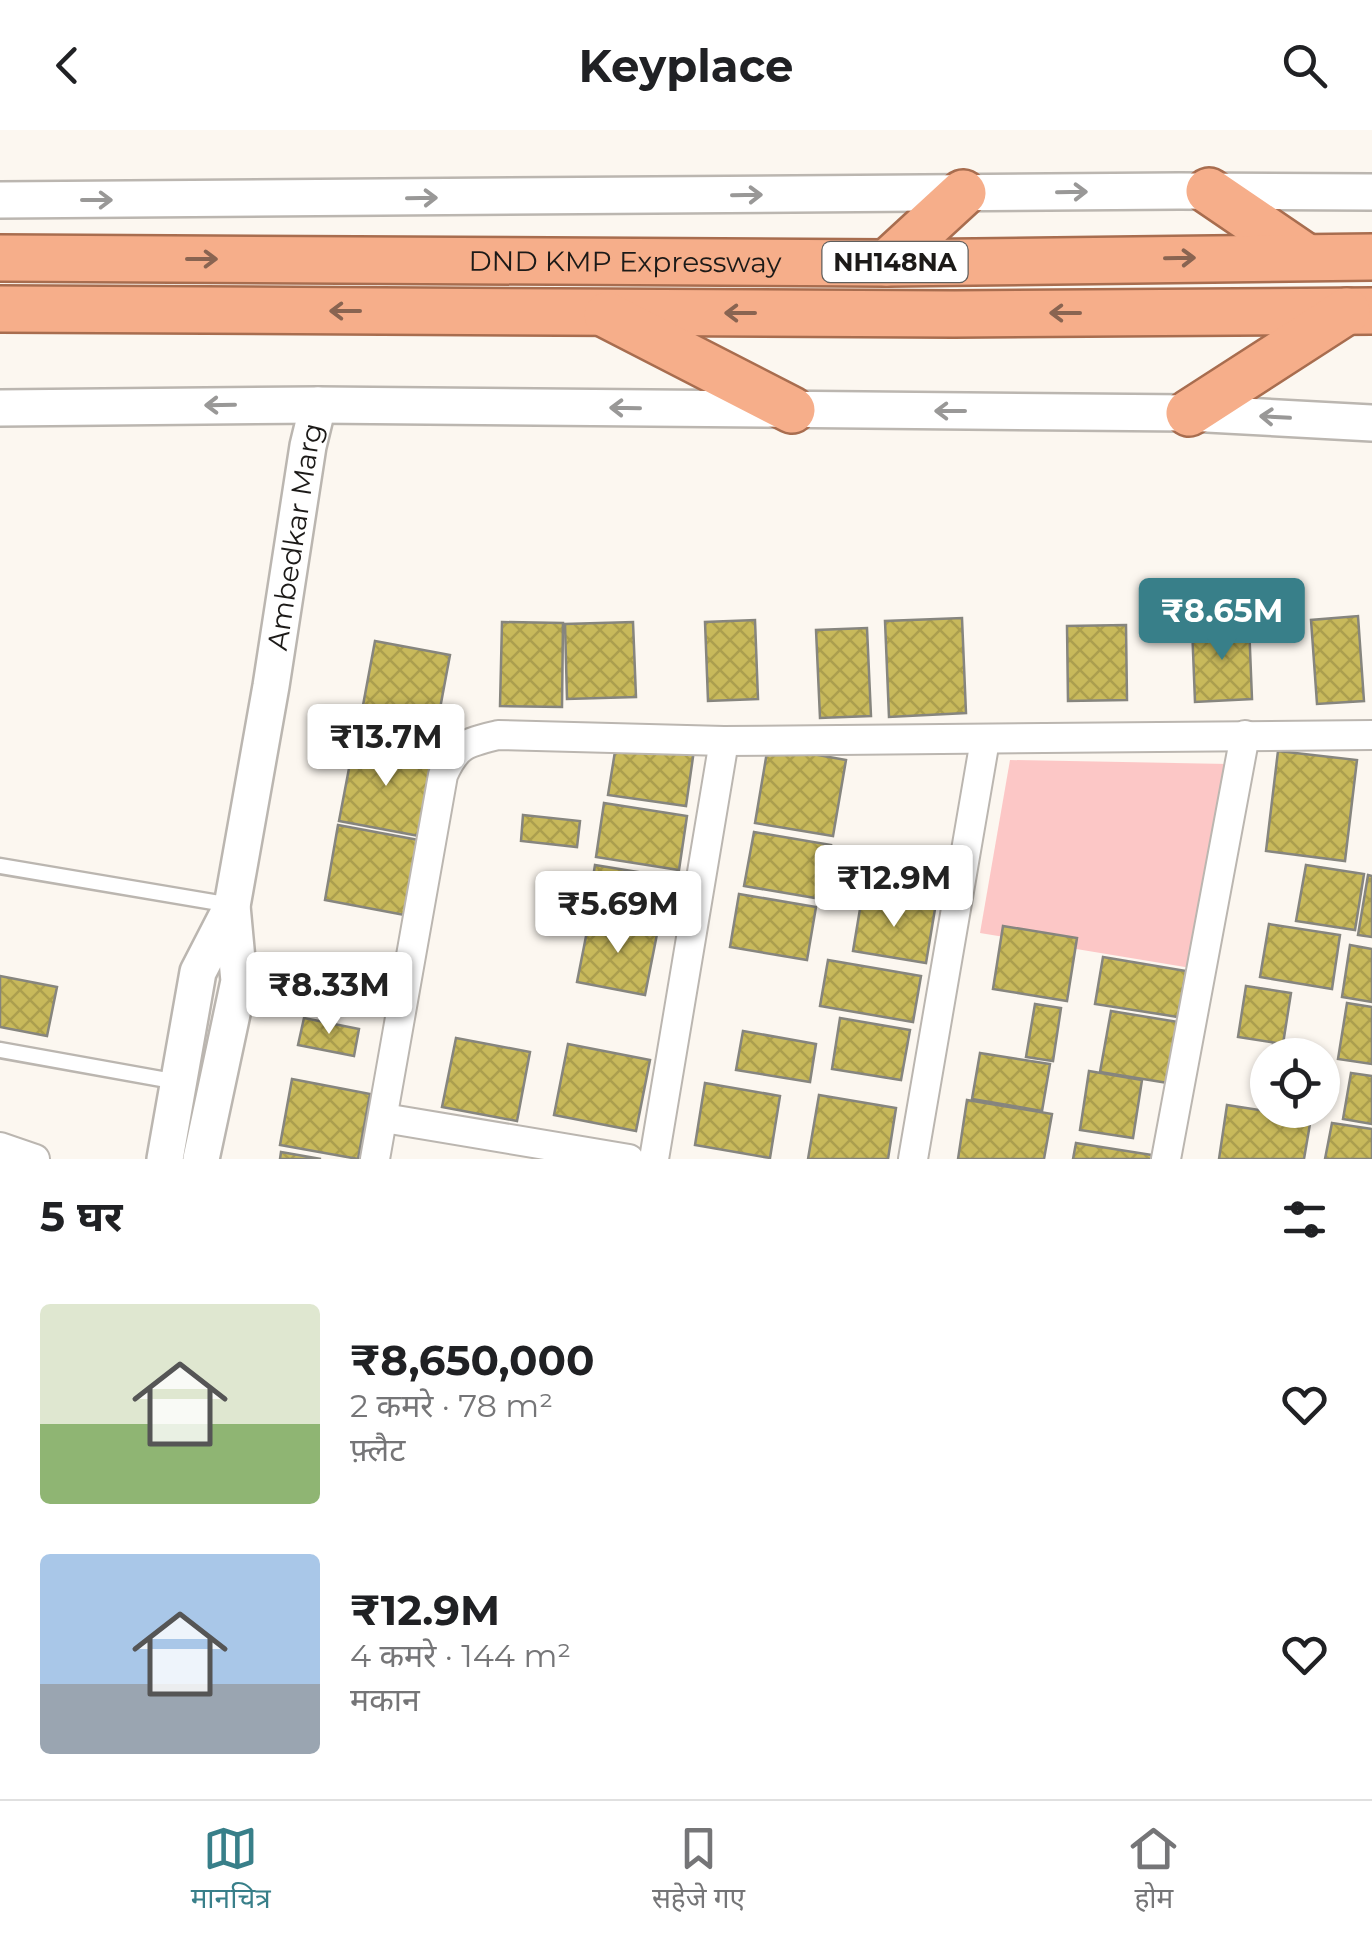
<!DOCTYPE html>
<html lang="hi">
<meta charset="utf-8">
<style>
body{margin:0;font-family:Montserrat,"Noto Sans Devanagari",sans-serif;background:#f6f6f6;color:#202124;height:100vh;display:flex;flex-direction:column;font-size:38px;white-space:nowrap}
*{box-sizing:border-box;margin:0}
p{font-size:32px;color:#757577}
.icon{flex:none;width:55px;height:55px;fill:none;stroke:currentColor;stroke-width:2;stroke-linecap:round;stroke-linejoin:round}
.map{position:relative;height:1029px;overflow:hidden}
.drawer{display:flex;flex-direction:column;background:#fff;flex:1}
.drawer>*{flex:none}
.tools{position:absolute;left:1250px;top:908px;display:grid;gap:20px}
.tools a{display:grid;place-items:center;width:90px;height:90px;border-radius:50%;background:#fff;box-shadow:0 2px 8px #0004;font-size:50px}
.price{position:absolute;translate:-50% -85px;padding:0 22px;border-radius:10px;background:#fff;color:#222;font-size:32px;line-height:65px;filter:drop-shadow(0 2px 5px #0008)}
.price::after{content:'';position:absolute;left:50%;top:60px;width:30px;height:22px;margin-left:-15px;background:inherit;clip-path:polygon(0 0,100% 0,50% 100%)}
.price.on{background:#387f89;color:#fff}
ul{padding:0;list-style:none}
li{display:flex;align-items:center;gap:30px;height:250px;padding:0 40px}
li span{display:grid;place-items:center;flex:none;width:280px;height:200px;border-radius:10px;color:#555}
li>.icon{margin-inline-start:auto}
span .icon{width:120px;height:120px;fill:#fffc;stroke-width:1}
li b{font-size:42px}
h2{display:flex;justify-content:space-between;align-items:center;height:120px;padding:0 40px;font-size:42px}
header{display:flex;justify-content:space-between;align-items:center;height:130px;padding:0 40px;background:#fff;font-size:45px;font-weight:700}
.tabs{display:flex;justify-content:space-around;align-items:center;height:140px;border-top:2px solid #e0e0e0;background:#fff;font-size:28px;color:#757577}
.tabs a{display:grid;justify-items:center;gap:5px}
.tabs .on{color:#387f89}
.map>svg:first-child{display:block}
</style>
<header><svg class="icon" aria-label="back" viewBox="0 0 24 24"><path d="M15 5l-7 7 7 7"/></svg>Keyplace<svg class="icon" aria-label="search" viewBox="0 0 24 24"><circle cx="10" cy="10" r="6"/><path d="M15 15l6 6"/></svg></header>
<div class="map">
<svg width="1372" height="1029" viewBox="0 0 1372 1029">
<defs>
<pattern id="building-cross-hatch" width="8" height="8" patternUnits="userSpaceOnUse" patternTransform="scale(2.5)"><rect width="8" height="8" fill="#c8b95b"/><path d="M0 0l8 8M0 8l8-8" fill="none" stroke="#ab9e4e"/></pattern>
</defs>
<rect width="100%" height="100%" fill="#fcf7f0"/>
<polygon fill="#fcc7c6" points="1010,630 1229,634 1191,838 980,803"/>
<g fill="url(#building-cross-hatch)" stroke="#86857e" stroke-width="2.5">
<polygon points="1358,486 1364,571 1317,574 1311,490"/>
<polygon points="962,488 966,583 889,587 885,491"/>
<polygon points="755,490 758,569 708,571 705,492"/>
<polygon points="502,492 563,493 562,577 500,576"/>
<polygon points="633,492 636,567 567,569 565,494"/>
<polygon points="1249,494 1252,569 1195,572 1192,496"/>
<polygon points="1126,495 1127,570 1068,571 1067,496"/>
<polygon points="867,498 871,586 820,588 816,500"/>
<polygon points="375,511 450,525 436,600 361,586"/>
<polygon points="617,609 694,620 686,676 608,665"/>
<polygon points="354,612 434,627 419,706 339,691"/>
<polygon points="768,616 846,630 833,706 755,693"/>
<polygon points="1278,621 1357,630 1345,731 1266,721"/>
<polygon points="604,673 687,686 679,740 596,727"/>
<polygon points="523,685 580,691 577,717 521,711"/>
<polygon points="338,695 424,711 410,786 325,770"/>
<polygon points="754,702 831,715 821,769 744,756"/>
<polygon points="595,735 675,748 666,797 587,784"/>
<polygon points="1306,735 1364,744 1355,800 1296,791"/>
<polygon points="1368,745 1372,746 1372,807 1358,805"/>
<polygon points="739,764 816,777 807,830 730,817"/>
<polygon points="862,767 935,779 926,833 853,821"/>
<polygon points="590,786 658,799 645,865 577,852"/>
<polygon points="1269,794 1340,805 1332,859 1260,847"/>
<polygon points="1003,796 1077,808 1067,871 993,859"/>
<polygon points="1350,815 1372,819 1372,872 1342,867"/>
<polygon points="1103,827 1186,841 1178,887 1095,874"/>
<polygon points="828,830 921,846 913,892 820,876"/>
<polygon points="0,846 57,857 47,906 0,897"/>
<polygon points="1246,856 1291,863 1283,914 1238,907"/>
<polygon points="1347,873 1372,877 1372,934 1338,929"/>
<polygon points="1035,874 1061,878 1053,931 1026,927"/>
<polygon points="1111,881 1178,892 1168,953 1100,942"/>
<polygon points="304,888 359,899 354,926 298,915"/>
<polygon points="840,888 910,900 901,950 832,939"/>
<polygon points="743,901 816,914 810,952 736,940"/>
<polygon points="456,908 530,922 517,991 442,977"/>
<polygon points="568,914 650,930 636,1001 554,985"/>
<polygon points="1273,915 1322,923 1321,925 1272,925"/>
<polygon points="980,923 1050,934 1042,981 972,969"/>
<polygon points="1089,941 1142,950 1133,1008 1080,1000"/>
<polygon points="1351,943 1372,946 1372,994 1343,989"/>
<polygon points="292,949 370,964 358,1029 280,1015"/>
<polygon points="705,953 780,966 770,1028 695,1015"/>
<polygon points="819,965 896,978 888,1029 808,1029"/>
<polygon points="967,970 1052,984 1044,1029 958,1029"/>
<polygon points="1227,975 1311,988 1304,1029 1219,1029"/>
<polygon points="1332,993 1372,999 1372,1029 1325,1029"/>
<polygon points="1076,1013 1152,1025 1151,1029 1073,1029"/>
<polygon points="281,1022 321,1029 280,1029"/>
</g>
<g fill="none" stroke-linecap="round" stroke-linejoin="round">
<g stroke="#bbb6b0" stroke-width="19">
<g id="service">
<polyline points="0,736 231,775"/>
<polyline points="0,920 178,952"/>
</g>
</g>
<g stroke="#bbb6b0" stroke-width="32">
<g id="minor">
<polyline points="384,988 629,1029"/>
<polyline points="0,1017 35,1029"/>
<path d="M375,1029L443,645C457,614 466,613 498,605L724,611L1372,605"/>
<polyline points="654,1029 724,611"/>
<polyline points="913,1029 985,610"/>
<polyline points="1166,1029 1245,605"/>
</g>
</g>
<g stroke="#bbb6b0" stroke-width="40">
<g id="tertiary">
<polyline points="0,70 1179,61 1372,62"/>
<polyline points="0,278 318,275 1189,283 1372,293"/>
<polyline points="165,1029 198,842 232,776"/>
<path id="s1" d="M201,1029L239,851L232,776L271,556L308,316L318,275"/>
</g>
</g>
<g stroke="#a86d4f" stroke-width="50">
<g id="trunk">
<polyline points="1209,61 1306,127"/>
<path id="s2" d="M0,128L887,133L1372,127"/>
<polyline points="887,133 963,63"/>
<polyline points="0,179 954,184 1372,181"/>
<polyline points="607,185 792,280"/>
<polyline points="1189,283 1347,181"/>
</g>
</g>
<use href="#service" stroke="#fff" stroke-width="14"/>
<use href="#minor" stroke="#fff" stroke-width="28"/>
<use href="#tertiary" stroke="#fff" stroke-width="35"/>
<use href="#trunk" stroke="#f6ae8a" stroke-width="45"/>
</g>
<defs><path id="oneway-shaft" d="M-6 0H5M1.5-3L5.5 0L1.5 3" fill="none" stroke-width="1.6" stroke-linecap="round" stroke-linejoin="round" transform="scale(2.5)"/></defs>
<g stroke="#999897">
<use href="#oneway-shaft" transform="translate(1072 62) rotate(-1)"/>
<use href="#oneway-shaft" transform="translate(747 65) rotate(-1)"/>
<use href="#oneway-shaft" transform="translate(422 68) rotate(-1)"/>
<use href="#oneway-shaft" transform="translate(97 70)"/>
<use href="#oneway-shaft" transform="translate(220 275) rotate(179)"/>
<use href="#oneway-shaft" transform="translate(625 278) rotate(-179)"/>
<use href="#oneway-shaft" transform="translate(950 281) rotate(-180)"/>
<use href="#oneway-shaft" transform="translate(1275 287) rotate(-177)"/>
</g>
<g stroke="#896451">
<use href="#oneway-shaft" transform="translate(1180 128) rotate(-1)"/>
<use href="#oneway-shaft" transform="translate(202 129)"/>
<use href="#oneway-shaft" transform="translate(345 181) rotate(-180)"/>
<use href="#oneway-shaft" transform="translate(740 183) rotate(-180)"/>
<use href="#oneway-shaft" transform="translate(1065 183) rotate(180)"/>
</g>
<g text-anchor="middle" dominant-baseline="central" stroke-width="8" stroke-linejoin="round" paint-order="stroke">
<rect fill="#fff" stroke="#605f5d" stroke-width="2.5" x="822.5" y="112" width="145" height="40" rx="8"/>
<g font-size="25" font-weight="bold" fill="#1c1a18">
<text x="895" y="132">NH148NA</text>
</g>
<g font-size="28" fill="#1c1a18" stroke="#fff">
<text stroke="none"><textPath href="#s2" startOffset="625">DND KMP Expressway</textPath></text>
<text stroke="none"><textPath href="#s1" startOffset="632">Ambedkar Marg</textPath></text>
</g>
</g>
</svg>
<div class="tools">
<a><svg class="icon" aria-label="locate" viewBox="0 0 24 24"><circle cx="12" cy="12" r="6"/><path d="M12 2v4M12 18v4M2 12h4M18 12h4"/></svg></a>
</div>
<b class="price on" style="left:1222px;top:533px">₹8.65M</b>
<b class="price" style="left:386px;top:659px">₹13.7M</b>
<b class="price" style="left:894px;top:800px">₹12.9M</b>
<b class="price" style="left:618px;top:826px">₹5.69M</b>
<b class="price" style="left:329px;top:907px">₹8.33M</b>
</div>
<section class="drawer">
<h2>5 घर<svg class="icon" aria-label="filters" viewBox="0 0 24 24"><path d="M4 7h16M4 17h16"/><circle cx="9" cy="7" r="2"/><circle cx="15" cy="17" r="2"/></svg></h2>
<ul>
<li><span style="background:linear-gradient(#dfe7d0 60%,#8fb573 0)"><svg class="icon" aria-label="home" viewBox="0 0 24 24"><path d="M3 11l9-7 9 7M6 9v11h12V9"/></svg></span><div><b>₹8,650,000</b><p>2 कमरे · 78 m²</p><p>फ़्लैट</p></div><svg class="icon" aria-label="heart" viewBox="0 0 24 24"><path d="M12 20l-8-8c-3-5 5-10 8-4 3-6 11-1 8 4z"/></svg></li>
<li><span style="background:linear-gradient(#a9c7e8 65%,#9aa5b1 0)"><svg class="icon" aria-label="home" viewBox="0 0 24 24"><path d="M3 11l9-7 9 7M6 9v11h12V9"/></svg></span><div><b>₹12.9M</b><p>4 कमरे · 144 m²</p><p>मकान</p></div><svg class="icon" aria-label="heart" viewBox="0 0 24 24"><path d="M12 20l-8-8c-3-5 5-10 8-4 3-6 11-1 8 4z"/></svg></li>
</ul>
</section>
<nav class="tabs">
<a class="on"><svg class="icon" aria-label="map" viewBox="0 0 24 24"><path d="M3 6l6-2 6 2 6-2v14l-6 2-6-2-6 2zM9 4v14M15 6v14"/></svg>मानचित्र</a>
<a><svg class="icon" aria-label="saved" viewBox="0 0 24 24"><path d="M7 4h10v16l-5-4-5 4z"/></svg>सहेजे गए</a>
<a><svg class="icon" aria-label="home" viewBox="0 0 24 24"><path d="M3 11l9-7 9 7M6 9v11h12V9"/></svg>होम</a>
</nav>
